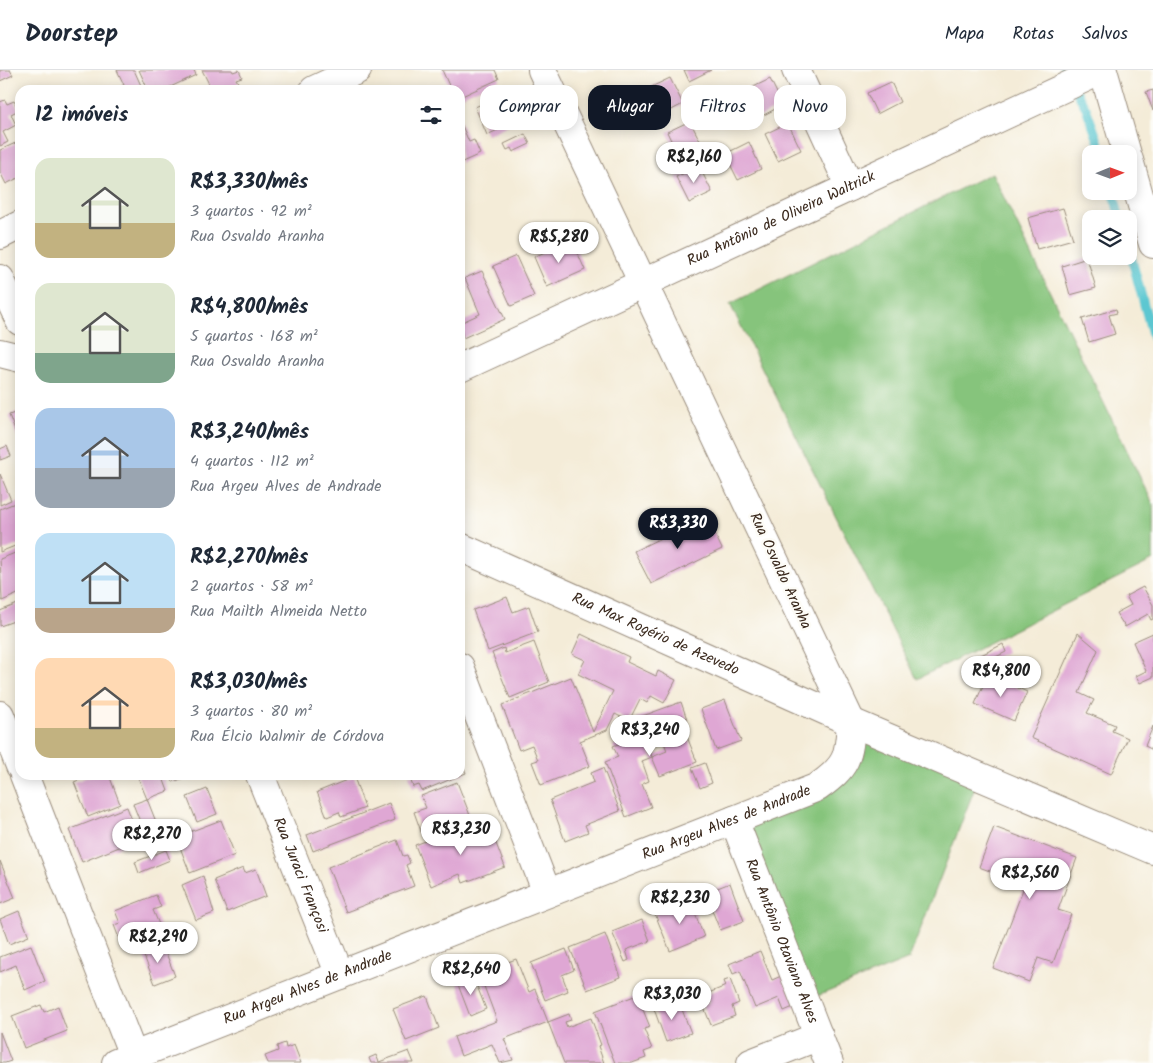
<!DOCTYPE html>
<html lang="pt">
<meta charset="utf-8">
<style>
body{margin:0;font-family:Kalam,sans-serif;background:#f2f2f3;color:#1f2937;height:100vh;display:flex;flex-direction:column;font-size:19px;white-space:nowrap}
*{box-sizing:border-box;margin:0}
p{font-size:16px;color:#747a83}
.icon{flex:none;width:28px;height:28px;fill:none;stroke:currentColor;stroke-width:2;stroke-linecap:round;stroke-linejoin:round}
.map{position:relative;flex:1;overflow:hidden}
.side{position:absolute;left:15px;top:15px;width:450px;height:695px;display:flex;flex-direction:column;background:#fff;border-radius:15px;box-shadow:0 2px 12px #0003}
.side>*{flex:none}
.banner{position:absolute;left:480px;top:15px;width:475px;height:45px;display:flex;gap:10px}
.needle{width:32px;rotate:89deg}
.fabs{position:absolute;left:1082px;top:75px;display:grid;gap:10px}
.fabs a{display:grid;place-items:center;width:55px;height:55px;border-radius:10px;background:#fff;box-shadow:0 2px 12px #0003;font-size:25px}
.price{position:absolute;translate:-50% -42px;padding:0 11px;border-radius:18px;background:#fff;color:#222;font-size:16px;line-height:32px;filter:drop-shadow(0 1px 2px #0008)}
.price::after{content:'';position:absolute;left:50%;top:30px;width:15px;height:11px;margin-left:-8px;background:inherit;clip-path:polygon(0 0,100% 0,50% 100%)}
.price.active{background:#111827;color:#fff}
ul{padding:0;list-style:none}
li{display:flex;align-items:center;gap:15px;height:125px;padding:0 20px}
li span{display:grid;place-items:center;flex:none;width:140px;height:100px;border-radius:15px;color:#555}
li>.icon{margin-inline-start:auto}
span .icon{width:60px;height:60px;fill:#fffc;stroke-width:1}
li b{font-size:21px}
h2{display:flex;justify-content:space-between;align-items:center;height:60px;padding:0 20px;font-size:21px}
.chip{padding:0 18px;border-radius:15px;background:#fff;box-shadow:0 2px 12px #0003;font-size:18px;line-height:45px}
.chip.active{background:#111827;color:#fff}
header{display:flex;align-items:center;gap:30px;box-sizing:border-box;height:70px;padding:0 25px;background:#fff;border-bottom:1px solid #e0e1e3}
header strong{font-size:24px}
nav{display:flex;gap:28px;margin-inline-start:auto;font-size:18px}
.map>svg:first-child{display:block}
</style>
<header>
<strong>Doorstep</strong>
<nav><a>Mapa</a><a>Rotas</a><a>Salvos</a></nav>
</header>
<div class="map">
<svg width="1153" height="993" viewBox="0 0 1153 993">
<rect width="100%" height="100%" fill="#fdfcf7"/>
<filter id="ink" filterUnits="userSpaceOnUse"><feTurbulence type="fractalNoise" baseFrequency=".02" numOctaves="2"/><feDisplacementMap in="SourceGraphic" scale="10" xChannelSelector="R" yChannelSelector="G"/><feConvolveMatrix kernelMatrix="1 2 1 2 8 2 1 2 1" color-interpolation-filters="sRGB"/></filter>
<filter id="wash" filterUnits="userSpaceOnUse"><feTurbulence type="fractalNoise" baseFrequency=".0096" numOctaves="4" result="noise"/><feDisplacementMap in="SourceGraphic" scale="20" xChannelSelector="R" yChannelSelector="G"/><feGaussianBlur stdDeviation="1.12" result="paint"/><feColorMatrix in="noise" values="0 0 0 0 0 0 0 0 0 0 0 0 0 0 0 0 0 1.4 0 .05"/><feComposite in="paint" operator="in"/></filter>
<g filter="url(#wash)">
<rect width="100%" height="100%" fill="#f4ecd8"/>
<g fill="#86c47b" stroke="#60774c">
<polygon points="992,103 1153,434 1153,490 917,609 730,234"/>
<polygon points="851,652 979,707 909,889 805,931 734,750 818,717"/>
</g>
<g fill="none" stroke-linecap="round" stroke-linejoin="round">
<g stroke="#5bc7d1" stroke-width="9">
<polyline points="1064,0 1086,38 1103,84"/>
<polyline points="1113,121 1120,149"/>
<polyline points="1129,179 1153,268"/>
</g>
</g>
<g id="blocks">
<g fill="#dfa7d4">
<polygon points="0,0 10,0 13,5 0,11"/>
<polygon points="117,0 134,0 143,20 114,20 124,15"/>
<polygon points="139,0 194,0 196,5 164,20 148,20"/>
<polygon points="202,0 232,0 233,2 239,0 242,7 236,9 240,16 232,20 212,20"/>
<polygon points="442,0 495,0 499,9 460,27 460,20 451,20"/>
<polygon points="684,0 711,0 689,11"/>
<polygon points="670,8 683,34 660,46 647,19"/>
<polygon points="770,9 783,35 760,47 747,20"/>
<polygon points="891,12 900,32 877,44 867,23"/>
<polygon points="504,16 519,50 487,65 475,37 500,26 497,20"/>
<polygon points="1153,20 1153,41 1146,22"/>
<polygon points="5,30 7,34 14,31 19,40 11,44 16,55 3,62 8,72 0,76 0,32"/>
<polygon points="460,51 469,72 474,70 480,84 460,93"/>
<polygon points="690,51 703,77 680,89 667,62"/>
<polygon points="788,53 801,80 778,91 765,64"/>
<polygon points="525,64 530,74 513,82 511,78 507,80 504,74"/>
<polygon points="20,71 20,111 18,108 6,114 0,102 0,80"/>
<polygon points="749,72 761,99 738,110 725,84"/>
<polygon points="699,96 712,122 689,133 676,107"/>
<polygon points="1063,138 1073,169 1037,179 1028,148"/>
<polygon points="564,173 567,180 575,177 585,200 547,217 534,187"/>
<polygon points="516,186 534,226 511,236 493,196"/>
<polygon points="1087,188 1096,218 1070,225 1062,196"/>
<polygon points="482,201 505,249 463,268 460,253 480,244 465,208"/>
<polygon points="1116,239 1117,243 1109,245 1115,264 1089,272 1082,249"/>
<polygon points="20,341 20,374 9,345"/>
<polygon points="7,376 11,386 0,390 0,379"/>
<polygon points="0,404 11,430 0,435"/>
<polygon points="20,431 20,474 0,482 0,439"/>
<polygon points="706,446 722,479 651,514 634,481"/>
<polygon points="20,481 20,523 2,531 0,489"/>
<polygon points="1143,517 1153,535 1153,549 1151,550 1148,544 1125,557 1116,543 1131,535 1126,526"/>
<polygon points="507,527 513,542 529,536 538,562 488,581 473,540"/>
<polygon points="20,533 20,565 14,551 0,556 0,541"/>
<polygon points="1078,563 1098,580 1079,623 1094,630 1087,643 1115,655 1112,661 1128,668 1111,704 1031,668"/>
<polygon points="1153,563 1153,607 1140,613 1136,606 1146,601 1133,572"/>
<polygon points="581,564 629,587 627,592 656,606 658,601 676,610 664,633 651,626 647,633 640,629 629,651 615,644 607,660 580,671 590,696 541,715 532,692 538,690 532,675 519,680 502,635 571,607 593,662 613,621 578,604 585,590 572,584"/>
<polygon points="534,572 549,612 510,628 492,583 504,578 505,583"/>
<polygon points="1003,574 1006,582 967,601 963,594"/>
<polygon points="988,604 1027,622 1014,651 975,634"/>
<polygon points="725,630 741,671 716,680 701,639"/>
<polygon points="681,632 688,652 682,654 697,692 660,706 652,687 667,681 659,658 644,664 652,687 642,691 649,711 642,714 651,737 626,747 605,692 618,687 613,676 644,664 637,648"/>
<polygon points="1153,656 1153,680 1145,676"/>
<polygon points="460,688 466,703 422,721 419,715 413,717 409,705 460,705"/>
<polygon points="705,693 712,713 700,718 692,698"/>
<polygon points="603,698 620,741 585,755 588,762 565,771 550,730 594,712 591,703"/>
<polygon points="92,705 109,705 120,734 88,747 74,712"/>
<polygon points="137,705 162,705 168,721 147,729"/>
<polygon points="171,705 192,705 173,712"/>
<polygon points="354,707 365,738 341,747 339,742 327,747 317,722"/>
<polygon points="457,712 471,748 423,767 414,742 426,738 421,726"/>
<polygon points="207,719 217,744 197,752 187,727"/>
<polygon points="147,729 164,772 146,779 141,766 145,764 133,734"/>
<polygon points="389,733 395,750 313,781 307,765"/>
<polygon points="127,737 139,769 82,792 69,760"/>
<polygon points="221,750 235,785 190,803 176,767"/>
<polygon points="489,755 505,797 463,813 460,804 431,816 415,775 444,764 447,771"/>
<polygon points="994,757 1077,788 1058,840 1071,844 1053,893 1038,888 1029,912 993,898 1025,814 979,797"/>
<polygon points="397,770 403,786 407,785 410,793 406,795 414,816 346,842 328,797"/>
<polygon points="166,780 170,790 139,803 135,792"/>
<polygon points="0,791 15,828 0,834"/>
<polygon points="243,798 245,803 256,799 266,826 227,842 214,810"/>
<polygon points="203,806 214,843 196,850 182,815"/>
<polygon points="730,813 744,851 720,860 705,823"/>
<polygon points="156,825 161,837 153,840 163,864 123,879 114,855 120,853 115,841"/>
<polygon points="690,830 704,867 670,881 655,844"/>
<polygon points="19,841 29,866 9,874 0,849"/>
<polygon points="642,850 650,871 626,880 629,890 625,892 612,862"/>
<polygon points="605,864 621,907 587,920 570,878"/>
<polygon points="162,873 175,906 155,914 142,881"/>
<polygon points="31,875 45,911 25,920 16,895 0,902 0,887"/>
<polygon points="566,879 574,900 562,905 568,921 545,930 531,893"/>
<polygon points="760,881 772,910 788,903 798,935 784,941 779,928 755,938 740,901 733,904 729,894"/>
<polygon points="516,889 529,922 535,919 548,952 504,969 513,990 500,993 492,974 461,986 454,967 497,951 479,903"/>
<polygon points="473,906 486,939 470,946 457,912"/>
<polygon points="730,909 739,933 732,936 735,946 711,955 703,935 709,932 706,924 726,916 724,911"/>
<polygon points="637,925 650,957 644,959 652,979 644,982 646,988 632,993 615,993 595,941"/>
<polygon points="427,926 439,958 406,971 393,939"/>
<polygon points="678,929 691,963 666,972 654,939"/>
<polygon points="41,935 44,942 58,936 67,961 24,978 12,946"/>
<polygon points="569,944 571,950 565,952 567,957 591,948 601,975 598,976 604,993 564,993 548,952"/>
<polygon points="0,962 11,991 5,993 0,993"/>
<polygon points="285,973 286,978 294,975 301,993 268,993 265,986 278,981 277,976"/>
<polygon points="409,981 414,993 371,993 369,988 376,985 379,992"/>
</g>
</g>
</g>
<g filter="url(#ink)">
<use href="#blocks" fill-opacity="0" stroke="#988b7b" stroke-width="1"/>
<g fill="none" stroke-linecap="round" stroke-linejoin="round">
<g stroke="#988b7b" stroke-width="30">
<g id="street">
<polyline points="796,0 850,117"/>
<polyline points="1103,0 1127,84"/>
<polyline points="314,20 357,0"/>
<polyline points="1129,90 1153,174"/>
<polyline points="0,165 20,155"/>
<polyline points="0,209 20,251"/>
<polyline points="0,283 20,288"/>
<path id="s1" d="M460,298L1102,0"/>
<path id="s2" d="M460,477L851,652L1153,780"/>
<polyline points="460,597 547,823"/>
<polyline points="0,645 20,696"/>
<polyline points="24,705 136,993"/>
<path id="s3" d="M260,705L340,905"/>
<path id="s4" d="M734,750L829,993"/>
<path id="s5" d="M116,993L818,717C847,696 849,688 851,652L542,0"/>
<polyline points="751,993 819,966"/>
</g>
</g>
<use href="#street" stroke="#fff" stroke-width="28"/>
</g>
</g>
<g text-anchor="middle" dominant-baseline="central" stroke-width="5" stroke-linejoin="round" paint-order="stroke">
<g font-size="15" fill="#3b2a1e" stroke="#fdfcf7">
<text stroke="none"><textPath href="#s1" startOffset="354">Rua Antônio de Oliveira Waltrick</textPath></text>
<text transform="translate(780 501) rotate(65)">Rua Osvaldo Aranha</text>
<text stroke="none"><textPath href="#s2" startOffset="214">Rua Max Rogério de Azevedo</textPath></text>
<text stroke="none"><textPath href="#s5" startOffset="656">Rua Argeu Alves de Andrade</textPath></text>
<text stroke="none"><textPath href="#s3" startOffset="108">Rua Juraci Françosi</textPath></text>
<text stroke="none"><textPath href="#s4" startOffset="130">Rua Antônio Otaviano Alves</textPath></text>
<text stroke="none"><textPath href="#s5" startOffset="206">Rua Argeu Alves de Andrade</textPath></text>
</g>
</g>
</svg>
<div class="fabs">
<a><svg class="needle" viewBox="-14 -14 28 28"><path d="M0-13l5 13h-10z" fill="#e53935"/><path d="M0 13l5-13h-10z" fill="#747a83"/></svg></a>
<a><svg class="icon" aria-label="layers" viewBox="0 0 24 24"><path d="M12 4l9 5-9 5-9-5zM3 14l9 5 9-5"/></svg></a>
</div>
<b class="price" style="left:694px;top:114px">R$2,160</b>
<b class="price" style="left:559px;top:194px">R$5,280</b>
<b class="price active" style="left:678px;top:480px">R$3,330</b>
<b class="price" style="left:1001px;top:628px">R$4,800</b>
<b class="price" style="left:650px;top:687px">R$3,240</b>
<b class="price" style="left:461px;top:786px">R$3,230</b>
<b class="price" style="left:152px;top:791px">R$2,270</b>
<b class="price" style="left:1030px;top:830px">R$2,560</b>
<b class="price" style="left:680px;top:855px">R$2,230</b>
<b class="price" style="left:158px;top:894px">R$2,290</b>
<b class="price" style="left:471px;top:926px">R$2,640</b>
<b class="price" style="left:672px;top:951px">R$3,030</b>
<div class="banner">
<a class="chip">Comprar</a>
<a class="chip active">Alugar</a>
<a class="chip">Filtros</a>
<a class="chip">Novo</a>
</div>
<section class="side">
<h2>12 imóveis<svg class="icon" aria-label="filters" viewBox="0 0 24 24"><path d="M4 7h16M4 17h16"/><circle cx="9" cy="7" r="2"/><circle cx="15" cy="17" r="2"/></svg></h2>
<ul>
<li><span style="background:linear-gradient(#dfe7d0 65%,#c2b280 0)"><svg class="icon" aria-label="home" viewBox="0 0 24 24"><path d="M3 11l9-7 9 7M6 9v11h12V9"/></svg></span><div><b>R$3,330/mês</b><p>3 quartos · 92 m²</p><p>Rua Osvaldo Aranha</p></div></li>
<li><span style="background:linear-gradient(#dfe7d0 70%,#7fa58c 0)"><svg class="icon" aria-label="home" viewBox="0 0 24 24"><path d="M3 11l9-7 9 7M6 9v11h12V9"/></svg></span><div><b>R$4,800/mês</b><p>5 quartos · 168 m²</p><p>Rua Osvaldo Aranha</p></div></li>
<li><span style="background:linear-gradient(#a9c7e8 60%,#9aa5b1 0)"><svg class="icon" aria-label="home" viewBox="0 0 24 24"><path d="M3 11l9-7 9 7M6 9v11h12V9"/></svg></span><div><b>R$3,240/mês</b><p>4 quartos · 112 m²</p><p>Rua Argeu Alves de Andrade</p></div></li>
<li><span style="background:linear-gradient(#bfe0f5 75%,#b9a48a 0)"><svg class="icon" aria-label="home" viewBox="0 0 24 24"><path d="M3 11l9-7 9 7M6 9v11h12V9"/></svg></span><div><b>R$2,270/mês</b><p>2 quartos · 58 m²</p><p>Rua Mailth Almeida Netto</p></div></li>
<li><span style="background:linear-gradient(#ffd9b3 70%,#c2b280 0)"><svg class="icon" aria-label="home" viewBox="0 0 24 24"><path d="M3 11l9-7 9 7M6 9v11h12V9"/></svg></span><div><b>R$3,030/mês</b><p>3 quartos · 80 m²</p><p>Rua Élcio Walmir de Córdova</p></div></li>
</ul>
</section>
</div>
